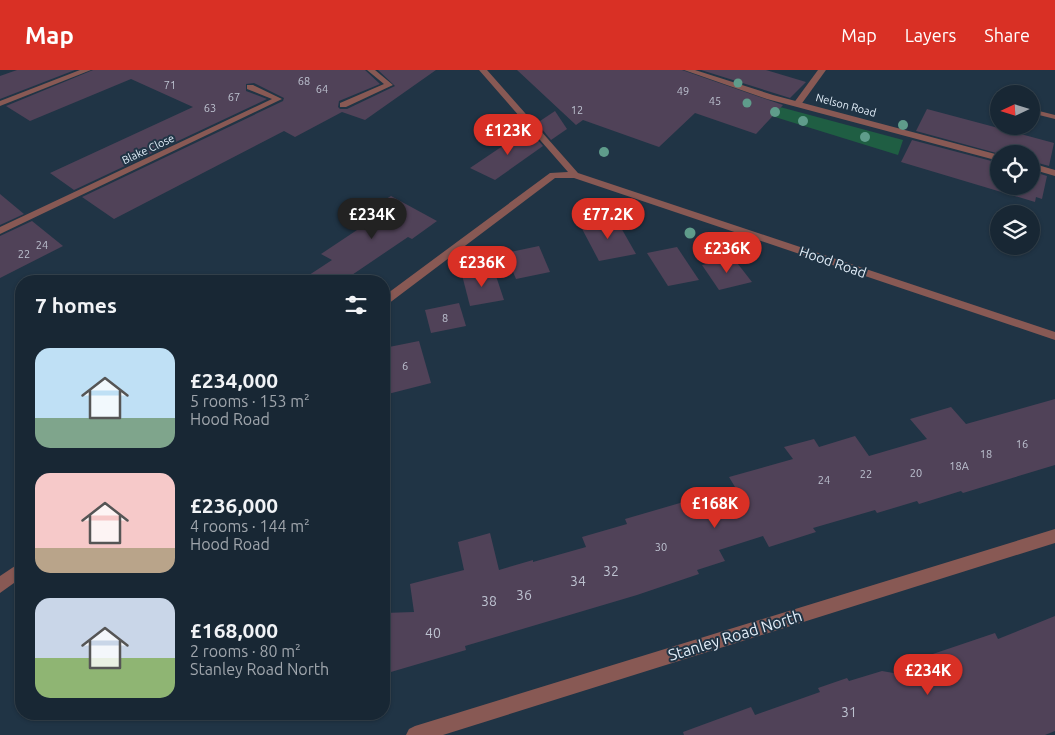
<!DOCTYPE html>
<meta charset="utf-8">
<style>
body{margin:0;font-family:Ubuntu,sans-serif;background:#212f3c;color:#f1f3f6;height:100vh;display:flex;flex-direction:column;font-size:19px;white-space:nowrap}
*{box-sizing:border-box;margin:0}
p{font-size:16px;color:#9fa5ac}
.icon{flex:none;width:28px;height:28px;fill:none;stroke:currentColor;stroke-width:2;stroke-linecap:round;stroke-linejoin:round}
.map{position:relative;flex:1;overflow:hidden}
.panel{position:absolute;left:15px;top:205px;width:375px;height:445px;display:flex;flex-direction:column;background:#182734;border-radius:20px;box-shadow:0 1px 4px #0004,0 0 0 1px #36444f}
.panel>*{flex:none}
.needle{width:32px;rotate:266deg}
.fabs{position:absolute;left:990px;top:15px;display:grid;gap:10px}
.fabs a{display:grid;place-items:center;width:50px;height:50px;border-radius:50%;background:#182734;box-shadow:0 1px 4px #0004,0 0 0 1px #36444f;font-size:25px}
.price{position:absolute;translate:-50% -42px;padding:0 11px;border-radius:18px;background:#d93025;color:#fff;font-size:16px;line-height:32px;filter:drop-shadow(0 1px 2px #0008)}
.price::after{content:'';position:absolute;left:50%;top:30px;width:15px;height:11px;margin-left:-8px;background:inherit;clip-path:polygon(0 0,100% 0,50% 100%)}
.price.active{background:#222;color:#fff}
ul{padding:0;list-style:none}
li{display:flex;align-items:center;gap:15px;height:125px;padding:0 20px}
li span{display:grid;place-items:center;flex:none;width:140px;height:100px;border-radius:15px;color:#555}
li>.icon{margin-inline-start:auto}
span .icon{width:60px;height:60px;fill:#fffc;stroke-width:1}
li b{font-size:21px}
h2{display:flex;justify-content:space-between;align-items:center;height:60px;padding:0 20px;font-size:21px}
header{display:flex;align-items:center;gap:30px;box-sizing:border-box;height:70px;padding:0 25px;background:#d93025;color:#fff}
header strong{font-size:24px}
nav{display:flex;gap:28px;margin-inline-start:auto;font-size:18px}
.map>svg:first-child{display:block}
</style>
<header>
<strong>Map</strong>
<nav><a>Map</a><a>Layers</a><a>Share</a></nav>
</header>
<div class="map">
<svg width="1055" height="665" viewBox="0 0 1055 665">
<rect width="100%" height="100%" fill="#203445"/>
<polygon fill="#1f5e43" points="765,33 903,70 898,85 736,35"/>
<g fill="#504258">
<polygon points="17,0 75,0 0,29 0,6"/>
<polygon points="93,0 365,0 380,14 339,31 338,37 340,39 347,39 395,16 378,0 436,0 365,50 342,42 295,67 284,61 114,149 82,127 283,31 284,28 254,13 246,14 246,21 267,29 74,120 50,103 193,37 131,9 30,51 6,36"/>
<polygon points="517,0 682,0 783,35 756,64 695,43 659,77 583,50 576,55"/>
<polygon points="701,0 766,0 806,12 790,28"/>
<polygon points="927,39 1054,73 1049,96 1031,91 1031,84 1000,84 916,61"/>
<polygon points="555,41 567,59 551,70 537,53"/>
<polygon points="528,59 543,76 495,110 470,98"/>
<polygon points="912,70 999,93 999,116 1031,116 1031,101 1047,106 1042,129 1036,127 1035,132 901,92"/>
<polygon points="0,124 24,144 0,155"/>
<polygon points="391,126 437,151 412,169 408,167 343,211 300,211 332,190 321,184 375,148 365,142"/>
<polygon points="616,149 636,184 599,191 580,155"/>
<polygon points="32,151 63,176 0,208 0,166"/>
<polygon points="539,176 550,202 516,209 505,183"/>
<polygon points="677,177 699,210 668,216 647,183"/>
<polygon points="734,189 752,212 719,220 702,195"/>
<polygon points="494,200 504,230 470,236 462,205"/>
<polygon points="459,233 466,256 431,263 425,240"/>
<polygon points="419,271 431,313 384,325 384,278"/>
<polygon points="1055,329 1055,395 963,423 961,421 919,434 917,431 877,443 875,440 813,458 816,462 769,477 763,466 719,480 725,491 697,500 699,504 637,525 465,576 466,580 384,604 384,543 414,542 410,514 464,500 458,472 490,463 499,500 533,490 533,492 586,477 582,467 627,454 625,449 735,417 729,407 793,389 784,377 814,369 819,377 855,366 869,386 927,369 910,349 951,337 966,354"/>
<polygon points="1055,546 1055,661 1045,665 684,665 683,662 751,637 755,645 820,622 818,618 847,608 849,611 882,601 939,611 924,587 995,563 998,569"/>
</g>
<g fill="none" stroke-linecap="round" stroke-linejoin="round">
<g fill="#885954" fill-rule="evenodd">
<polygon points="367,0 375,0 393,15 346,37 340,37 340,33 384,14"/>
<polygon points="818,0 826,0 800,36 794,36 793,34"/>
<polygon points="1031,39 1055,45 1055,49 1031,43"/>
</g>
<g fill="#885954" fill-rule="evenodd">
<polygon points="80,0 91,0 0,36 0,31"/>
<polygon points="479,0 487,0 578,103 1055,262 1055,270 574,108 555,108 388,234 384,235 384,226 550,103 568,102"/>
<polygon points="684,0 695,0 773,25 999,85 999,91 767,29"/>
<polygon points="247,15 253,15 282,29 0,164 0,157 272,29 247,19"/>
<polygon points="1031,93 1055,100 1055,106 1031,99"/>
<polygon points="1055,459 1055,473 443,665 406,665 409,659 415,656"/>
<polygon points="21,492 21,508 0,523 0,506"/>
</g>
</g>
<g fill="#5f9c8b">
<circle cx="738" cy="13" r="4.5"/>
<circle cx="747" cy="33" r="4.5"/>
<circle cx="775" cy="42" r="5"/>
<circle cx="803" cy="51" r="5"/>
<circle cx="903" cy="55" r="5"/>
<circle cx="865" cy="67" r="5"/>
<circle cx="604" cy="82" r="5"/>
<circle cx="690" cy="163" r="5.5"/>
</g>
<g text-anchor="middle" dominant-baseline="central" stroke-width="4" stroke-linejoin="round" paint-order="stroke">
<g font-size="11" fill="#bdc2d0">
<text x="304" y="11">68</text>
<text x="170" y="15">71</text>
<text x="322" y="19">64</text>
<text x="683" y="21">49</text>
<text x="234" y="27">67</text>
<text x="715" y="31">45</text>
<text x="210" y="38">63</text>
<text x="577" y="40">12</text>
<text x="42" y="175">24</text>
<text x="24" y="184">22</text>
<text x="445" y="248">8</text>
<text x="405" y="296">6</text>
<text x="1022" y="374">16</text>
<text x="986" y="384">18</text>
<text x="959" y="396">18A</text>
<text x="916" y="403">20</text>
<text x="866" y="404">22</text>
<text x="824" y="410">24</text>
<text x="661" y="477">30</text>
</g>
<g font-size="11" fill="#e1edf8" stroke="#203445">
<text transform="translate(846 35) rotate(15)">Nelson Road</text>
<text transform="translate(148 79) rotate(-25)">Blake Close</text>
</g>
<g font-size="14" fill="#e1edf8" stroke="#203445">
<text transform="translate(833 192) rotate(19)">Hood Road</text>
</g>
<g font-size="14" fill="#bdc2d0">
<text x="611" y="501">32</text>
<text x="578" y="511">34</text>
<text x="524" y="525">36</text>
<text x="489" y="531">38</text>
<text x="433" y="563">40</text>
<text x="849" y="642">31</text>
</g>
<g font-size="16" fill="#e1edf8" stroke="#203445">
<text transform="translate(735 565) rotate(-17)">Stanley Road North</text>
</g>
</g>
</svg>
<div class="fabs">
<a><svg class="needle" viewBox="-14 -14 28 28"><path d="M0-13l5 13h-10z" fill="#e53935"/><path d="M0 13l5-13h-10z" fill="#9fa5ac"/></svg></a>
<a><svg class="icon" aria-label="locate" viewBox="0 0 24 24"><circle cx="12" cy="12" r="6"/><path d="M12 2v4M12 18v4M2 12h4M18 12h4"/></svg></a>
<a><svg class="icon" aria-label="layers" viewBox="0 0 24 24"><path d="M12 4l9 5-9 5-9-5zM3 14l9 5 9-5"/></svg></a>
</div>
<b class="price" style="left:508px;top:86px">£123K</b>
<b class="price active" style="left:372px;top:170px">£234K</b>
<b class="price" style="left:608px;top:170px">£77.2K</b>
<b class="price" style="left:727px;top:204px">£236K</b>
<b class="price" style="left:482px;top:218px">£236K</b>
<b class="price" style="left:715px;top:459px">£168K</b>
<b class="price" style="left:928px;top:626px">£234K</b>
<section class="panel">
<h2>7 homes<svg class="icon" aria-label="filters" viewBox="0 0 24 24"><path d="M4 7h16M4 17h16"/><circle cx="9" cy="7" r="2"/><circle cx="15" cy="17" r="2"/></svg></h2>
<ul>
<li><span style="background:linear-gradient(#bfe0f5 70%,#7fa58c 0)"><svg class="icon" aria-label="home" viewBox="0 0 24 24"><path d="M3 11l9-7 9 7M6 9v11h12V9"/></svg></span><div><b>£234,000</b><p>5 rooms · 153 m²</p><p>Hood Road</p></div></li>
<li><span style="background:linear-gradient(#f6c9c9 75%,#b9a48a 0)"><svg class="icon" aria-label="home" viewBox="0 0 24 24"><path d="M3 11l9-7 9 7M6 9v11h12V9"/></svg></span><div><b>£236,000</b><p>4 rooms · 144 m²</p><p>Hood Road</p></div></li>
<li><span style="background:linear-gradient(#c9d6e8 60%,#8fb573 0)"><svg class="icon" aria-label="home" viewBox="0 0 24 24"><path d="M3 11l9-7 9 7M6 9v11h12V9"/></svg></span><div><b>£168,000</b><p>2 rooms · 80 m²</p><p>Stanley Road North</p></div></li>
</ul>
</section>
</div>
